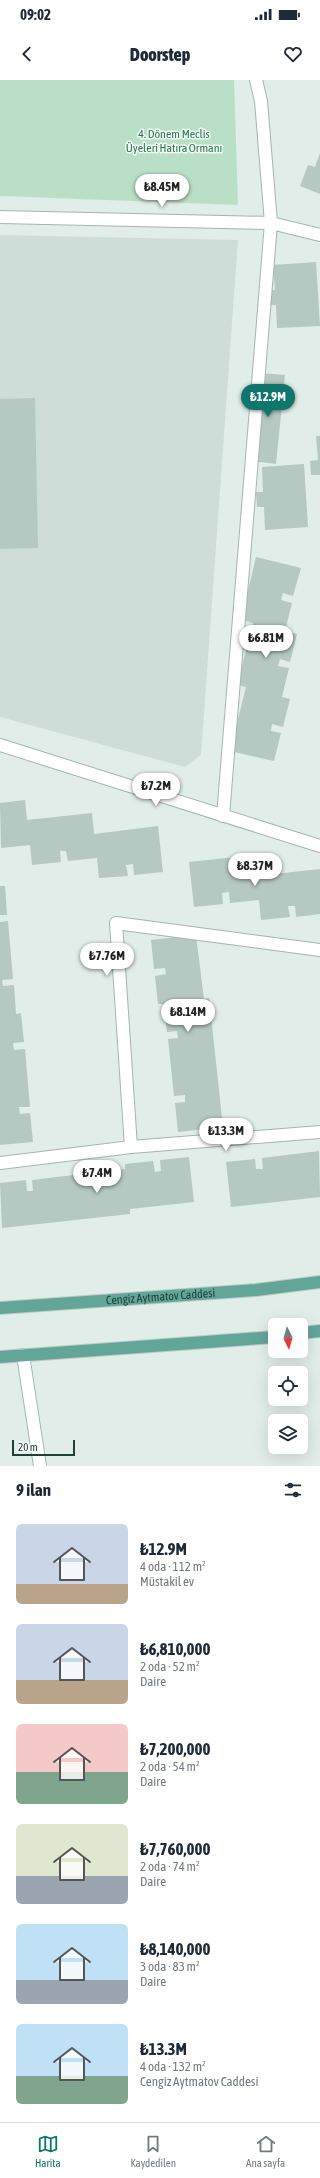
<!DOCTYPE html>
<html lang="tr">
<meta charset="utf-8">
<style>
body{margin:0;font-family:"Asap Condensed",sans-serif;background:#f6f6f7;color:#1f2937;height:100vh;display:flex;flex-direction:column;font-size:15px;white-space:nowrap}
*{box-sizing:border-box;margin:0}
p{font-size:13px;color:#747a83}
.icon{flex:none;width:22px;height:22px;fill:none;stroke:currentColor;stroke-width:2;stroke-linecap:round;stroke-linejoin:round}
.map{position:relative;height:1386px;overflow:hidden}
.panel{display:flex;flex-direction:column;background:#fff;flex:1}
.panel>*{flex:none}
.needle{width:26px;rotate:175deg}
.controls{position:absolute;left:268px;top:1238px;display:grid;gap:8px}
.controls a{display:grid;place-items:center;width:40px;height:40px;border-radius:6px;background:#fff;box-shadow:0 4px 16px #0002;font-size:20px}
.scale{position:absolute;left:12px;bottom:10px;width:63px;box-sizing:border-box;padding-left:4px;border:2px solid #20403a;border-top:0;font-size:11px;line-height:14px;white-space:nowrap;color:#20403a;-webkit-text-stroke:3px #f2f9f6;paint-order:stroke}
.price{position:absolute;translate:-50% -34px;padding:0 9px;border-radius:14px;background:#fff;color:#222;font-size:13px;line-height:26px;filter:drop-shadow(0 1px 2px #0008)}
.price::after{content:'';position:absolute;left:50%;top:24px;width:12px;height:9px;margin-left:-6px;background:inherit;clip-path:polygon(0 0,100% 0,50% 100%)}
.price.selected{background:#0f766e;color:#fff}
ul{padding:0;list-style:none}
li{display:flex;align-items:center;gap:12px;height:100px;padding:0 16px}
li span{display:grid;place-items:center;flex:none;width:112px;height:80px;border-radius:6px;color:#555}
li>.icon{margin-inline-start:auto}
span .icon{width:48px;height:48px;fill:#fffc;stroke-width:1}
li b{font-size:17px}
h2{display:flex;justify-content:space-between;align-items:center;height:48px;padding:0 16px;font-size:17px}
.status{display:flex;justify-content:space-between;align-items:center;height:28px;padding:0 20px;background:#fff;direction:ltr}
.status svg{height:11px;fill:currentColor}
header{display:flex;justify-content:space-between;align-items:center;height:52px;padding:0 16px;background:#fff;font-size:18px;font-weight:800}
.tab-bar{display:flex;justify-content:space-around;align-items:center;height:56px;border-top:1px solid #e0e1e3;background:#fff;font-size:11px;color:#747a83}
.tab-bar a{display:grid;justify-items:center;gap:2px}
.tab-bar .selected{color:#0f766e}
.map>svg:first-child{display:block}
</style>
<div class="status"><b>09:02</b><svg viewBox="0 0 49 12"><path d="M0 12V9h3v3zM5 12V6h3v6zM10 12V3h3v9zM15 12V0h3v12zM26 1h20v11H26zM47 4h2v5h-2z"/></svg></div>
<header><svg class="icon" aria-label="back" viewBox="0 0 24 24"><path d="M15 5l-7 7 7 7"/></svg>Doorstep<svg class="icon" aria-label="heart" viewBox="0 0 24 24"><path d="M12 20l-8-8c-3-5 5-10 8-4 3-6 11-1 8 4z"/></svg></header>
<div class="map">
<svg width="320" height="1386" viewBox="0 0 320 1386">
<rect width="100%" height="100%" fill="#e1ede9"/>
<polygon fill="#cfddd8" points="0,155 238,160 201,675 185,687 0,637"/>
<polygon fill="#b9e0c6" points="0,0 234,0 238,125 0,116"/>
<g fill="#b6c8c2">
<polygon points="320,73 320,114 300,106 308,85 315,87"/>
<polygon points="316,182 320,246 277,248 276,225 269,225 268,210 275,210 273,185"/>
<polygon points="259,293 285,295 276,384 252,381"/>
<polygon points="35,318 38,468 0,469 0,319"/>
<polygon points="316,356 320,356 320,395 311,395 310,381 318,380"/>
<polygon points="304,384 308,447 265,450 264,427 257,427 256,412 263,412 262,387"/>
<polygon points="256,477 301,488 293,516 283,513 281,520 292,523 285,551 297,554 290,582 280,579 278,586 289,588 282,617 290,619 283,647 272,644 271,651 281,653 274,681 230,671 246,607 237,605 253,543 241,540"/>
<polygon points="25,720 27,740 92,733 94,754 158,746 163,792 134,795 133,784 126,785 128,796 99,798 97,778 68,781 66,771 60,771 61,782 32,785 30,765 1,768 0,723"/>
<polygon points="254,775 256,796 320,789 320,834 296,837 295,826 288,826 290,837 261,840 259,820 230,823 229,812 222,813 223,824 194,827 189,782"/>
<polygon points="0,806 5,806 7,835 0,835"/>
<polygon points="8,841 13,899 2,900 3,906 14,905 16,934 21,933 24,962 13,963 14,970 25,969 30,1027 19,1027 20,1034 30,1033 33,1062 0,1065 0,842"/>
<polygon points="196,855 204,919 209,918 223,1047 178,1052 175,1023 185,1022 185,1015 174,1016 168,959 178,958 177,951 167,952 163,924 158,924 155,896 166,894 165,888 154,889 151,860"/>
<polygon points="319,1071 320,1117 231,1127 226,1082 255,1079 256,1089 263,1089 262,1078"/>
<polygon points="189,1077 194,1122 130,1129 130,1134 2,1148 0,1103 26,1100 27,1111 33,1111 32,1100 90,1093 91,1104 98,1103 96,1092 125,1089 125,1084 153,1081 155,1092 161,1091 160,1080"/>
</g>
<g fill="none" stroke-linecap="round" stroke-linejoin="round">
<g stroke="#a3b6b1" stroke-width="14">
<g id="street">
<polyline points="0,137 271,143 320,155"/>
<polyline points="0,665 320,766"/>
<polyline points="223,736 271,143 261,21 256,0"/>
<polyline points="131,1067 320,1052"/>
<polyline points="0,1083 131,1067 116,843 320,870"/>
</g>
</g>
<g stroke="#9fbab2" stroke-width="14">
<polyline id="secondary" points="23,1275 40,1386"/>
</g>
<g stroke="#c1cac8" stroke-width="14">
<g id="primary">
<path id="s1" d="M0,1228L256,1210L320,1202"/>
<polyline points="301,1253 320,1251"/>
<polyline points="0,1277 275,1257"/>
</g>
</g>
<use href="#street" stroke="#fff" stroke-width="12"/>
<use href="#secondary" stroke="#fff" stroke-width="12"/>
<use href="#primary" stroke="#62a69a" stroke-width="12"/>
</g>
<g text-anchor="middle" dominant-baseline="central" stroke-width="3" stroke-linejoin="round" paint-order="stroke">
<g font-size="12" fill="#277a4e" stroke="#f2f9f6">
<text x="174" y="54">4. Dönem Meclis<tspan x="174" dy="14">Üyeleri Hatıra Ormanı</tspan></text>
</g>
<g font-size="12" fill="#20403a" stroke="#f2f9f6">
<text stroke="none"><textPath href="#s1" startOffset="161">Cengiz Aytmatov Caddesi</textPath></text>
</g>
</g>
</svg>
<div class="controls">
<a><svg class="needle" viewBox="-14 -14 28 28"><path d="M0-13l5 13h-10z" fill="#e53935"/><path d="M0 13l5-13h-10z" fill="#747a83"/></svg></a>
<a><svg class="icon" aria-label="locate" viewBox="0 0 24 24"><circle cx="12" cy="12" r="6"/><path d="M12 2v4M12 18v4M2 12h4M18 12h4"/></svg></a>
<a><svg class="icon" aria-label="layers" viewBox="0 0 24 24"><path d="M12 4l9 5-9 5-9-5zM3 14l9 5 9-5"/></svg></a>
</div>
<div class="scale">20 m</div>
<b class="price" style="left:162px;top:128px">₺8.45M</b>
<b class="price selected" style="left:268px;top:338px">₺12.9M</b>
<b class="price" style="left:266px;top:579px">₺6.81M</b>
<b class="price" style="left:156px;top:727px">₺7.2M</b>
<b class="price" style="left:255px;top:807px">₺8.37M</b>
<b class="price" style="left:107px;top:897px">₺7.76M</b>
<b class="price" style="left:188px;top:953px">₺8.14M</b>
<b class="price" style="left:226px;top:1072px">₺13.3M</b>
<b class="price" style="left:97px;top:1114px">₺7.4M</b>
</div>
<section class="panel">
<h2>9 ilan<svg class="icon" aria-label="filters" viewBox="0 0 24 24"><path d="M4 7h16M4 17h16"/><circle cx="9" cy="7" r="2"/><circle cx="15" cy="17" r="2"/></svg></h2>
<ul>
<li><span style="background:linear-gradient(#c9d6e8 75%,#b9a48a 0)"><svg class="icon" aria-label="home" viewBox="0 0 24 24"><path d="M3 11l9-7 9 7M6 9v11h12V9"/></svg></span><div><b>₺12.9M</b><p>4 oda · 112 m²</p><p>Müstakil ev</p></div></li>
<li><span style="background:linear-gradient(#c9d6e8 70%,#b9a48a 0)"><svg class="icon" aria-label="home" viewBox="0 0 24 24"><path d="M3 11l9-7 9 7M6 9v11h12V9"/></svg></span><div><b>₺6,810,000</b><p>2 oda · 52 m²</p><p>Daire</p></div></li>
<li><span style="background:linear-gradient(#f6c9c9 60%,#7fa58c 0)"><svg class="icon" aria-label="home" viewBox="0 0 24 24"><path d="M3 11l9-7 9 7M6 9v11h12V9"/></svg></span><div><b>₺7,200,000</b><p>2 oda · 54 m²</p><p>Daire</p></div></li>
<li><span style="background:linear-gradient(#dfe7d0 65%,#9aa5b1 0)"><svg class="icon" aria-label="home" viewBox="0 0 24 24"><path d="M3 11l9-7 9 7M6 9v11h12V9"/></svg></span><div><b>₺7,760,000</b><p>2 oda · 74 m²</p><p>Daire</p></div></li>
<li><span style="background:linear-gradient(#bfe0f5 70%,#9aa5b1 0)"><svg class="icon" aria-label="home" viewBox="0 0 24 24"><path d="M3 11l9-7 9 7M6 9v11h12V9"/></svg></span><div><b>₺8,140,000</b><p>3 oda · 83 m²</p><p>Daire</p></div></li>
<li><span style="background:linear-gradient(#bfe0f5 65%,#7fa58c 0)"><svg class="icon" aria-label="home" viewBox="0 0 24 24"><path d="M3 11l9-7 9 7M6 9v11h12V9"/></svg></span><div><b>₺13.3M</b><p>4 oda · 132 m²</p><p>Cengiz Aytmatov Caddesi</p></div></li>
</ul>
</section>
<nav class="tab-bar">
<a class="selected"><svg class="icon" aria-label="map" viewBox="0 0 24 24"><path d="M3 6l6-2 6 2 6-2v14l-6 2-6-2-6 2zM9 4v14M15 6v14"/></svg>Harita</a>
<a><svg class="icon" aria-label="saved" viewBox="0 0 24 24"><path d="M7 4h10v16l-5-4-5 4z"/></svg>Kaydedilen</a>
<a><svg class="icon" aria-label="home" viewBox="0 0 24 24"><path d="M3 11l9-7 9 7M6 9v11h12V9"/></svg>Ana sayfa</a>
</nav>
